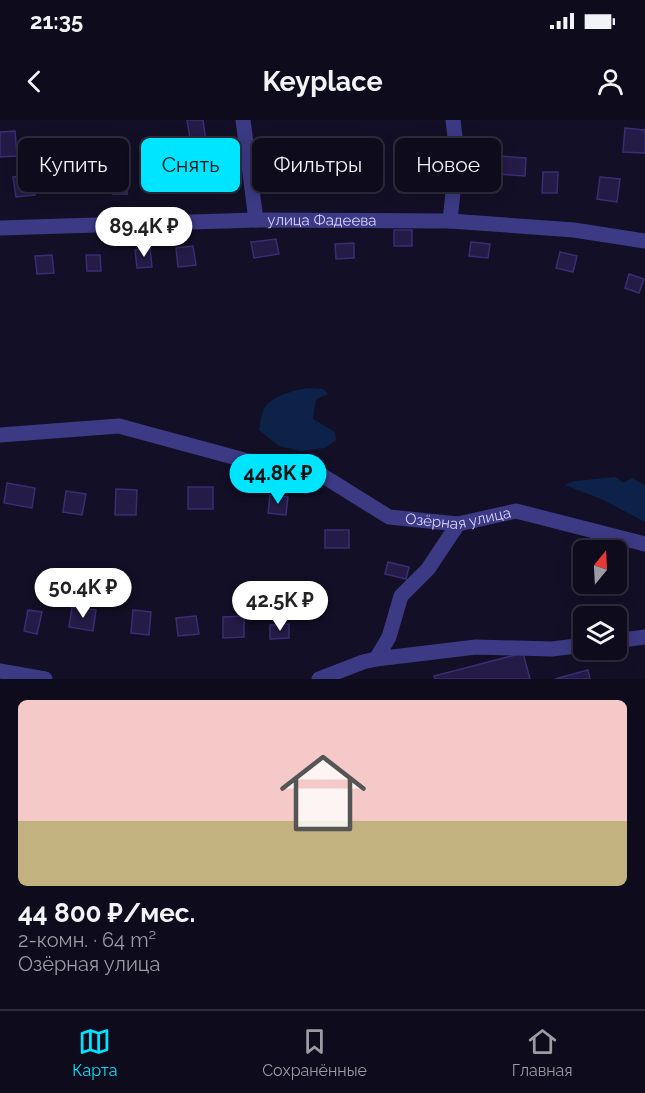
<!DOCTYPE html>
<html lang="ru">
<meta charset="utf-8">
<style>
body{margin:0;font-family:Raleway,sans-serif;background:#171425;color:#f1f3f6;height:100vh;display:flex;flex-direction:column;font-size:22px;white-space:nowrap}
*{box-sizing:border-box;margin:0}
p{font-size:20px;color:#9b9ba3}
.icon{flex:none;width:33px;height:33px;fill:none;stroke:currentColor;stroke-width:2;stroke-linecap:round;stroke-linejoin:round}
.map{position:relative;height:559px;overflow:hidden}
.details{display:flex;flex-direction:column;background:#0e0b1c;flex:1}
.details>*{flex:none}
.top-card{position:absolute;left:18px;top:18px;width:609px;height:54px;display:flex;gap:12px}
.needle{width:39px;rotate:18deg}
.tools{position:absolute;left:573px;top:420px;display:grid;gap:12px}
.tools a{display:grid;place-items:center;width:54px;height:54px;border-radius:9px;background:#0e0b1c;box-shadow:0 3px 15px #0003,0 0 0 2px #2e2b3b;font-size:30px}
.price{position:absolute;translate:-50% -51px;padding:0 14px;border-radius:21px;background:#fff;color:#222;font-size:20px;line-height:39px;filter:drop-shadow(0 2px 3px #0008)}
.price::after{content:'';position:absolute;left:50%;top:36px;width:18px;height:14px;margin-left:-9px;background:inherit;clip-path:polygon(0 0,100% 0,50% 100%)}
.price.current{background:#00e5ff;color:#111}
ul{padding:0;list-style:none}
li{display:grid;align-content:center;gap:12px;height:318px;padding:0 18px}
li+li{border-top:2px solid #2e2b3b}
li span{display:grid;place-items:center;height:186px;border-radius:9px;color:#555}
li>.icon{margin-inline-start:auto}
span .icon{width:108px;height:108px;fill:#fffc;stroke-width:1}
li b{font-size:26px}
.tag{padding:0 21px;border-radius:9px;background:#0e0b1c;box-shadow:0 3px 15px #0003,0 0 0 2px #2e2b3b;font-size:21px;line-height:54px}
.tag.current{background:#00e5ff;color:#111}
.status{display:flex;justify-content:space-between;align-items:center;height:42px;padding:0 30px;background:#0e0b1c;direction:ltr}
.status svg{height:16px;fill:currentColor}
header{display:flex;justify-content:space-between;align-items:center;height:78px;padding:0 18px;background:#0e0b1c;font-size:27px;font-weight:700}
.dock{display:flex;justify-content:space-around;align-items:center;height:84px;border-top:2px solid #2e2b3b;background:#0e0b1c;font-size:16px;color:#9b9ba3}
.dock a{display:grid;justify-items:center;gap:3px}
.dock .current{color:#00e5ff}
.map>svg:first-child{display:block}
</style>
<div class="status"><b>21:35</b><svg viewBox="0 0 49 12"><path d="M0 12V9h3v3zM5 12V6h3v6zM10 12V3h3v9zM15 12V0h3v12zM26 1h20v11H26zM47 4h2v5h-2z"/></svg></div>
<header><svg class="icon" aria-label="back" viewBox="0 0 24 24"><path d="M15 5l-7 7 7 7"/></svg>Keyplace<svg class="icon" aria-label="person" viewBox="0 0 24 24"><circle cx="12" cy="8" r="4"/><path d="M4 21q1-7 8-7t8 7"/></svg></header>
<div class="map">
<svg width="645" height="559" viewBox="0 0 645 559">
<rect width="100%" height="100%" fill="#130f26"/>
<g fill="#0c2248">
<path d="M308,268L323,269L328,274L316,279L313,299L335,312L336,320L325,328L301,331L279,326L259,310C260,304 261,297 263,291C270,275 293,271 308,268Z"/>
<polygon points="616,357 623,363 632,358 645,365 645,402 601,379 565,365 574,361"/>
</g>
<g fill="#241b47" stroke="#3b2d73" stroke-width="1.5">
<polygon points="187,0 203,0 206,22 191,24"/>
<polygon points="625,8 645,10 645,33 623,32"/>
<polygon points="15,11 17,36 0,37 0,12"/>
<polygon points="113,31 115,51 99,52 98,32"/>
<polygon points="499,36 526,38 525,56 498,54"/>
<polygon points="286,42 287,69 270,70 269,43"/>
<polygon points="472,43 489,44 488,72 471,71"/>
<polygon points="81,45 83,61 57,64 55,48"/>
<polygon points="362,46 363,70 344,71 342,47"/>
<polygon points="182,48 186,71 171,73 167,50"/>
<polygon points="237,48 238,69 215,71 214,50"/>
<polygon points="543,52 558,52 557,73 542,73"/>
<rect x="113" y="54" width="14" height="20"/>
<rect x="300" y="54" width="13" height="17"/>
<polygon points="33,55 35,75 16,77 13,57"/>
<polygon points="404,55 431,56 431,73 404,72"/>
<polygon points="600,57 620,59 617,82 597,79"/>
<rect x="394" y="110" width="18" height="16"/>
<polygon points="276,119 279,134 254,138 251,122"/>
<polygon points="471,122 490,124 488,138 469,136"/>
<polygon points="354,123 354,138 336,139 335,124"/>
<polygon points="193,126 196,145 178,147 176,128"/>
<polygon points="150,128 152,147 137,148 135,130"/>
<polygon points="560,132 577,136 573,152 556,148"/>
<polygon points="52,135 54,153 37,154 35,136"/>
<polygon points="86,135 100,135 101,151 87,151"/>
<polygon points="629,154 644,159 639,173 625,168"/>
<polygon points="7,363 35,368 32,388 4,383"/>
<rect x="188" y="367" width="25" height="22"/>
<polygon points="116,369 137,370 136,395 115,395"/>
<polygon points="66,371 86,374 82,395 63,392"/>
<polygon points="270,375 288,377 286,395 268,393"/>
<rect x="325" y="410" width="24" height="18"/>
<polygon points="388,442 409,447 406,459 385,454"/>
<polygon points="72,487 96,490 93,511 69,507"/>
<polygon points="28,490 42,492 37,514 24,511"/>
<polygon points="133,490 151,492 149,515 131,513"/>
<polygon points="196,496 199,514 178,516 176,498"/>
<polygon points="244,496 244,517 223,518 223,497"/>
<polygon points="289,504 289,518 270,519 270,505"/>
<polygon points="523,533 530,559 435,559 434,556"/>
<polygon points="588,550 590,559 555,559"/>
</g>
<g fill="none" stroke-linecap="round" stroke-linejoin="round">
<g stroke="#3d3a85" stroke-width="15">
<polyline points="243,0 256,100"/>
<polyline points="450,101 457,34 453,0"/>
<path id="s1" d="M0,108L256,100L450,101L574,110L645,121"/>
<path id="s2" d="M0,315L119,306L248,341L312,349L389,397L458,404L516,391L645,424"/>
<polyline points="616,521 645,517"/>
<polyline points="376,539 389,517 401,476 428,449 458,404"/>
<polyline points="0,551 45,559"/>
<polyline points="319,559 363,542 376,539 476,527 552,529 584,525"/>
</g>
</g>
<g text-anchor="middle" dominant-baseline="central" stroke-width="4.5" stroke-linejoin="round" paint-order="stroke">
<g font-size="15" fill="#d9d4ff" stroke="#130f26">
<text stroke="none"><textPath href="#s1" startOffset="322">улица Фадеева</textPath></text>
<text stroke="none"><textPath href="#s2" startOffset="478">Озёрная улица</textPath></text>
</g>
</g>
</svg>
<div class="tools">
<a><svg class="needle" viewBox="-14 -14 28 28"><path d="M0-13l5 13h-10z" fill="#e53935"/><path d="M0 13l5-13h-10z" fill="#9b9ba3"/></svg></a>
<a><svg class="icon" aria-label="layers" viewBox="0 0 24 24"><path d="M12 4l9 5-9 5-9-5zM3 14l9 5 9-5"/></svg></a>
</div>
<b class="price" style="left:144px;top:138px">89.4K ₽</b>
<b class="price current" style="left:278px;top:385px">44.8K ₽</b>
<b class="price" style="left:83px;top:499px">50.4K ₽</b>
<b class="price" style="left:280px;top:512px">42.5K ₽</b>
<div class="top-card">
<a class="tag">Купить</a>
<a class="tag current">Снять</a>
<a class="tag">Фильтры</a>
<a class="tag">Новое</a>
</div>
</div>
<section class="details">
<ul>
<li><span style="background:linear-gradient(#f6c9c9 65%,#c2b280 0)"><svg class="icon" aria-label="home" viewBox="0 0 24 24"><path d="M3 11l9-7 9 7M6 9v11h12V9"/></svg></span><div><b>44 800 ₽/мес.</b><p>2-комн. · 64 m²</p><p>Озёрная улица</p></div></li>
</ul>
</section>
<nav class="dock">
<a class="current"><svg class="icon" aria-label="map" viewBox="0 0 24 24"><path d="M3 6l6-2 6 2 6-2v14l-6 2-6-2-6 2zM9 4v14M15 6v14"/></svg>Карта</a>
<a><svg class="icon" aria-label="saved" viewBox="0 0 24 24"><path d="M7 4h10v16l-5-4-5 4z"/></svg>Сохранённые</a>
<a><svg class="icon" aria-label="home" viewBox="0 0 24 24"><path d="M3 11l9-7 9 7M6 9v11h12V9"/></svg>Главная</a>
</nav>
